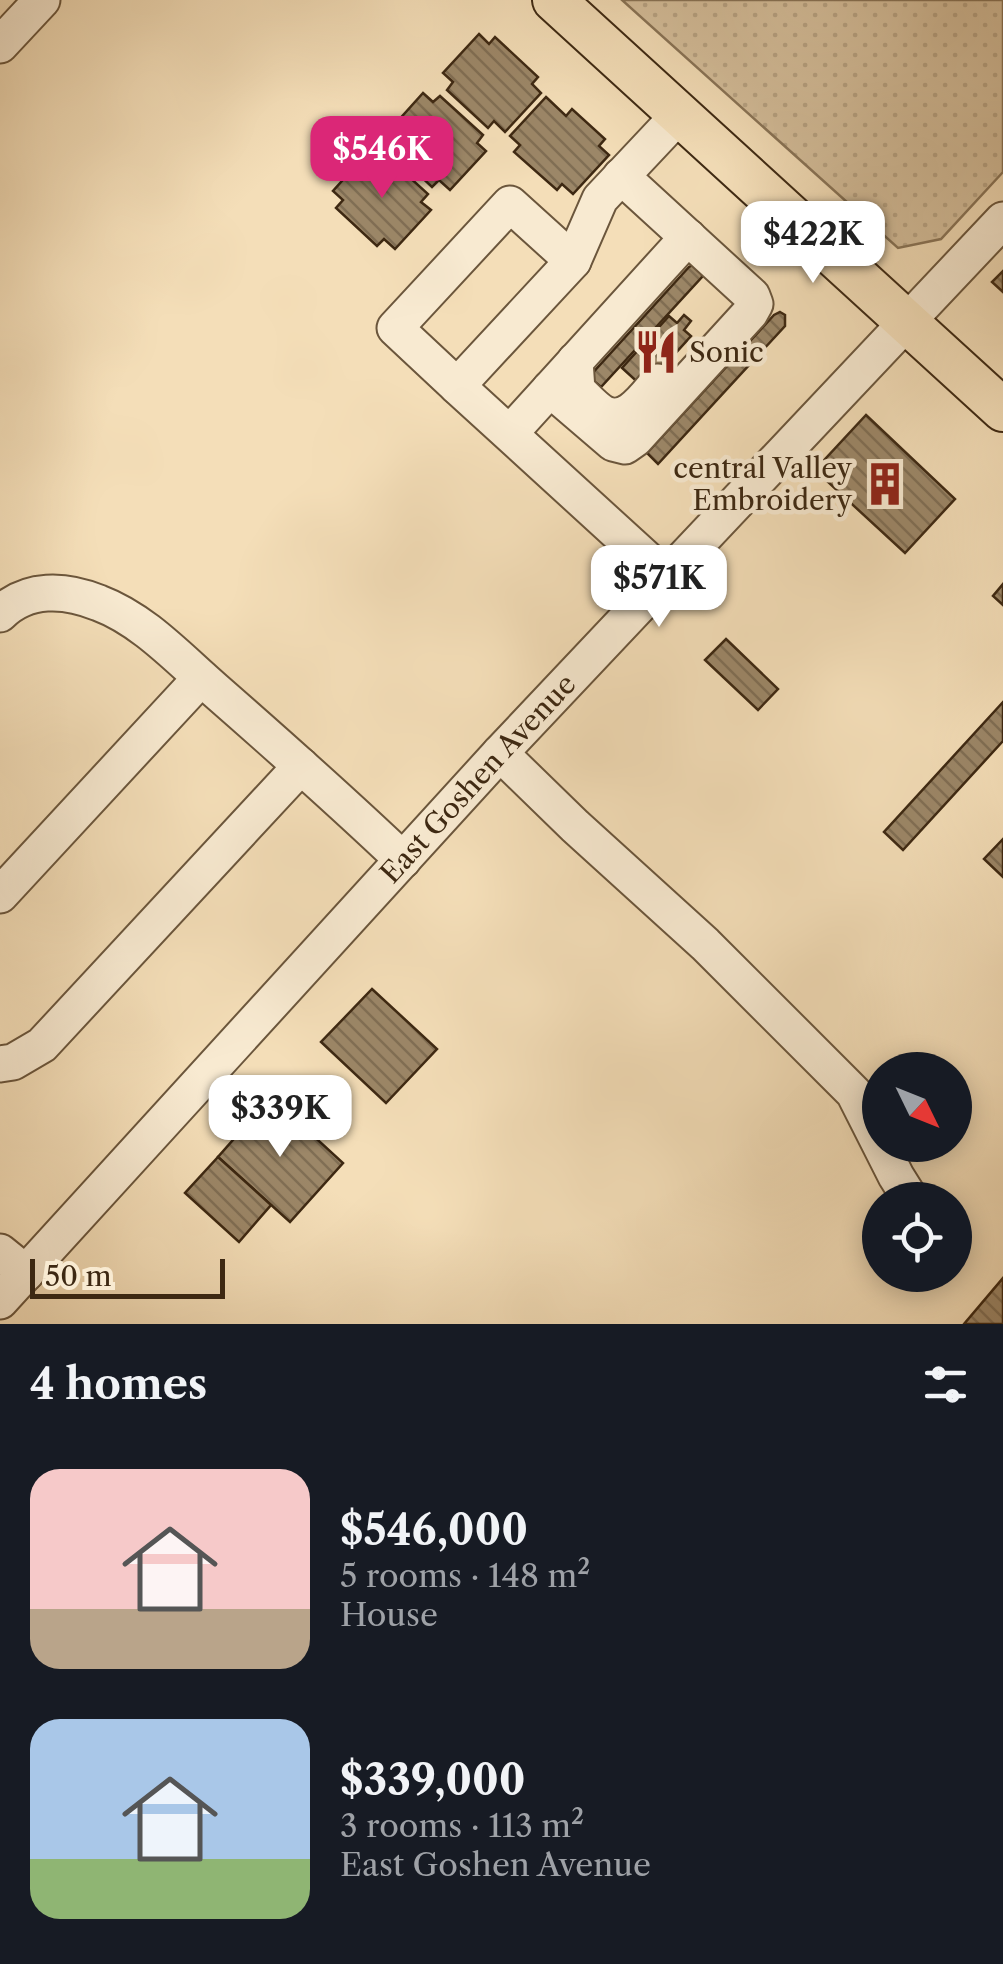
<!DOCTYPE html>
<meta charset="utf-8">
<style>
body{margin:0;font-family:"Libre Caslon Text",serif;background:#242831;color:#f1f3f6;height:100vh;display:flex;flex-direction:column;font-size:38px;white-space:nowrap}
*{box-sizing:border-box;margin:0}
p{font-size:32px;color:#9ea1a6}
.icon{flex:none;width:55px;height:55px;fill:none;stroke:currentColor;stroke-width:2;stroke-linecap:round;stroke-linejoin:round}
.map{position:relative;height:1324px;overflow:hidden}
.sheet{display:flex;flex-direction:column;background:#171b24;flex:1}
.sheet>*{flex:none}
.needle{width:65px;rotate:133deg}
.controls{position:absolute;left:862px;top:1052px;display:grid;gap:20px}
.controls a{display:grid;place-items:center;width:110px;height:110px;border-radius:50%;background:#171b24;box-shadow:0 5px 25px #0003;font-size:50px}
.scale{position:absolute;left:30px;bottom:25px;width:195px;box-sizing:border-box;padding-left:10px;border:5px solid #3d2812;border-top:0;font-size:28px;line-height:35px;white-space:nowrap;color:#3d2812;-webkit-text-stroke:8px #f8ead1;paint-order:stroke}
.price{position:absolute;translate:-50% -85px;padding:0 22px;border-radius:20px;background:#fff;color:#222;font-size:32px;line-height:65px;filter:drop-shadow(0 2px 5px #0008)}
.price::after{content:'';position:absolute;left:50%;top:60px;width:30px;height:22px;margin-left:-15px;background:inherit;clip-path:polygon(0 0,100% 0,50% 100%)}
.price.current{background:#db2777;color:#fff}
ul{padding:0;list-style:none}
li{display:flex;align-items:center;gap:30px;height:250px;padding:0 30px}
li span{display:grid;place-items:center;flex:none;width:280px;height:200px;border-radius:30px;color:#555}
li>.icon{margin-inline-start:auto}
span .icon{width:120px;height:120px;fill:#fffc;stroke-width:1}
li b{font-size:42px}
h2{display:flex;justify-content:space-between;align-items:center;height:120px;padding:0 30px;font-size:42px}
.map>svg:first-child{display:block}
</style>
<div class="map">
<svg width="1003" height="1324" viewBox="0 0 1003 1324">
<defs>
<pattern id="grass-dots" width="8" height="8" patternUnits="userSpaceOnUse" patternTransform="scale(2.5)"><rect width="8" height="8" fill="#d5bf9c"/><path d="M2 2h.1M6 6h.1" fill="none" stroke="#b8a485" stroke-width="1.8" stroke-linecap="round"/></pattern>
<pattern id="building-back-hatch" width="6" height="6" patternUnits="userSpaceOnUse" patternTransform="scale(2.5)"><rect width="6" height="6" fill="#9c8768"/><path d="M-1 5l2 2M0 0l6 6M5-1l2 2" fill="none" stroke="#806e54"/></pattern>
</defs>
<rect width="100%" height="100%" fill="#f4deb8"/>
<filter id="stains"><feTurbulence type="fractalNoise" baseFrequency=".002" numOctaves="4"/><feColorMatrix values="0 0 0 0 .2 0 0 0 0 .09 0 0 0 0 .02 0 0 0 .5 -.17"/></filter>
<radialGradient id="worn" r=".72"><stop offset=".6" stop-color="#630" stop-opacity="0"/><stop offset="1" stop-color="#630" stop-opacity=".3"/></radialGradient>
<polygon fill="url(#grass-dots)" stroke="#897457" stroke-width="2.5" points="622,0 1003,0 1003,172 941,239 898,248"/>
<g fill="url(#building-back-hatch)" stroke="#3d2812" stroke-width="2.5">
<polygon points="479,34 489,44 495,37 538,77 532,84 541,93 505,132 494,121 488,128 447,90 453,82 443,73"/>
<polygon points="423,93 433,102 440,96 483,135 477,143 486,151 450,190 439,180 432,187 391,148 398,141 388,132"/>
<polygon points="546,97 566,116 572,109 605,139 599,146 609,155 573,194 562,184 557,190 514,152 520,145 510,136"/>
<polygon points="368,152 378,162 385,155 428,194 421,202 431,210 395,249 384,239 377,246 336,208 343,200 333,191"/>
<polygon points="695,264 702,271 702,277 601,387 589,377 689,267"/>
<polygon points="1003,271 1003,292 992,282"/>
<polygon points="780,312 785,315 785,326 658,464 647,453 774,315"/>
<polygon points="684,315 691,321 684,330 691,336 644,388 622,368 669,316 677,323"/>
<polygon points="866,415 955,499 905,553 815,470"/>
<polygon points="1003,584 1003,605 993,596"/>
<polygon points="726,639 778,689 758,710 705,660"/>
<polygon points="1003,702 1003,741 903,850 884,832"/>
<polygon points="1003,839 1003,877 984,859"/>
<polygon points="372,989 437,1049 386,1103 321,1042"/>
<polygon points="271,1097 343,1163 290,1222 218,1157"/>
<polygon points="218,1157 271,1205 239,1242 185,1193"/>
<polygon points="1003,1278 1003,1324 964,1324"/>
</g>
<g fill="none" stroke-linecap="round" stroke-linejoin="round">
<g stroke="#6b563c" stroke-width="39">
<g id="minor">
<polyline points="0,45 42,0"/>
<path d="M575,361L577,390C585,397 594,408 603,413C626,426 645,397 658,382"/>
<polyline points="457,386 395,328 510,204 573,261"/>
<polyline points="550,389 613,443 625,446 635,439 750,313 755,304 752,296 621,176"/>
<polyline points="510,433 688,237"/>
<polyline points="665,576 457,386 573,261 600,199 679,115"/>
<path d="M0,614C27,587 65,589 99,603C144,620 179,659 215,690C279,746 342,802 403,860"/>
<polyline points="500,753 575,826 705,944 854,1093 896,1176 911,1200"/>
<polyline points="0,895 201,678"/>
<polyline points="0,1064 13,1062 42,1045 301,766"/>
<polyline points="0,1252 26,1273"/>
<path id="s1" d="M0,1301L500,753L1003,220"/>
</g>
</g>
<g stroke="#3d2812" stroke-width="46">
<polyline id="major" points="554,0 1003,410"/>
</g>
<use href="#minor" stroke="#f8ead1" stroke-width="35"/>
<use href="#major" stroke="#f4deb8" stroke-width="42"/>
</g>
<defs>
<g id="restaurant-bare" transform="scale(3.45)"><path d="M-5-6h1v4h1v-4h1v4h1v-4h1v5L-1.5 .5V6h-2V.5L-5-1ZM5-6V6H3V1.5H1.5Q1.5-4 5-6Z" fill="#8f2418" stroke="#f8ead1" stroke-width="2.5" paint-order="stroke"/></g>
<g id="building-bare" transform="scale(3.45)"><path d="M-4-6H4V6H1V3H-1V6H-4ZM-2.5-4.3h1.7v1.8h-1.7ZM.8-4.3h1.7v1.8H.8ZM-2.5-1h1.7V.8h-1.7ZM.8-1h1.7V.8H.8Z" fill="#8f2418" stroke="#f8ead1" stroke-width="2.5" paint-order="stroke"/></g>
</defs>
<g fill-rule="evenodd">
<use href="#restaurant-bare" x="656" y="352"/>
<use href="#building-bare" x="885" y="484"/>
</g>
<g text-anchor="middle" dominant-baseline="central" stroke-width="9" stroke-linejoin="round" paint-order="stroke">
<g font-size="28" fill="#3d2812" stroke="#f8ead1" text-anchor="start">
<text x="689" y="352">Sonic</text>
<text x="852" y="468" text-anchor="end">central Valley<tspan x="852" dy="32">Embroidery</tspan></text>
</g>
<g font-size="28" fill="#3d2812" stroke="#f8ead1">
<text stroke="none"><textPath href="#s1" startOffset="708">East Goshen Avenue</textPath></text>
</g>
</g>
<rect width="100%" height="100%" filter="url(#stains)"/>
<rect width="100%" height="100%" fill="url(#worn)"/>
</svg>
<div class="controls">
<a><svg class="needle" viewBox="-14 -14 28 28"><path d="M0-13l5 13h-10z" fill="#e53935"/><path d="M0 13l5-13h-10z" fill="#9ea1a6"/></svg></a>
<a><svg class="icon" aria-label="locate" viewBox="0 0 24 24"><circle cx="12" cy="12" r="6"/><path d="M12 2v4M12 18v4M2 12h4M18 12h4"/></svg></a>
</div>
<div class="scale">50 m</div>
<b class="price current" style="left:382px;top:201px">$546K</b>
<b class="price" style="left:813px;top:286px">$422K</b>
<b class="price" style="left:659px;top:630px">$571K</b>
<b class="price" style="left:280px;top:1160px">$339K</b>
</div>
<section class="sheet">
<h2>4 homes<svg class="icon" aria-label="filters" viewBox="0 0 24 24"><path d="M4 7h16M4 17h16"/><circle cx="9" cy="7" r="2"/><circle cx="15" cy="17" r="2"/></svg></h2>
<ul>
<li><span style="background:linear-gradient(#f6c9c9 70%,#b9a48a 0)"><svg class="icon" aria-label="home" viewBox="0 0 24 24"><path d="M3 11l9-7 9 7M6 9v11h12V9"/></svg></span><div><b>$546,000</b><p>5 rooms · 148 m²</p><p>House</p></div></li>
<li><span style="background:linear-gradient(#a9c7e8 70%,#8fb573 0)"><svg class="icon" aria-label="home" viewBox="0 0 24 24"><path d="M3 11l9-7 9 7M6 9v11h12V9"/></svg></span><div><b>$339,000</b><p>3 rooms · 113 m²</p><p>East Goshen Avenue</p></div></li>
</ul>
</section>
